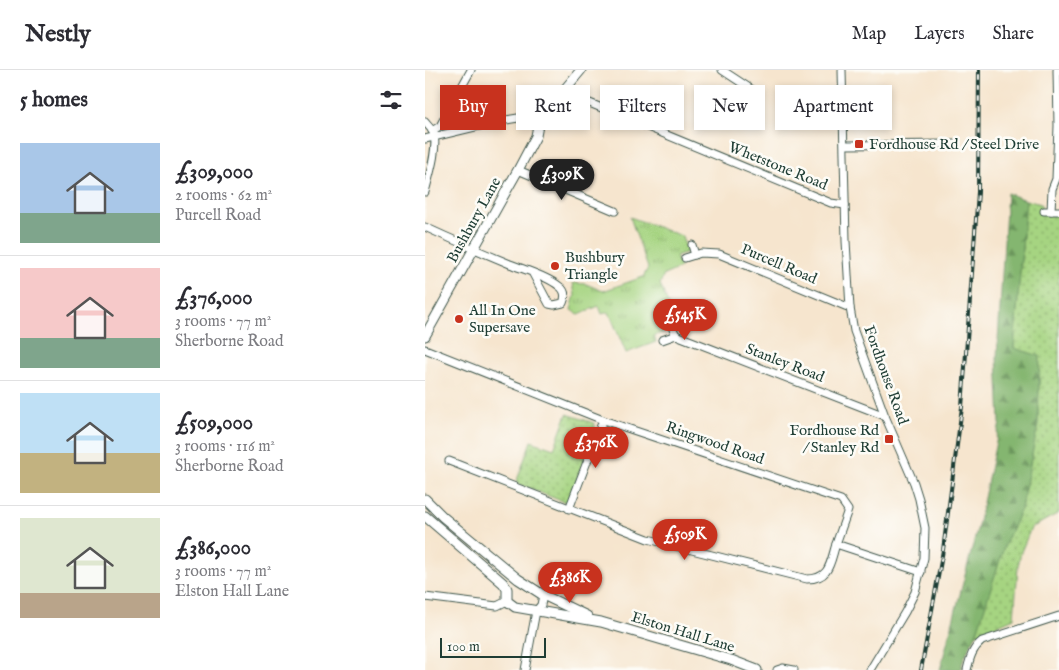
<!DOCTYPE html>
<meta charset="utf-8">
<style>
body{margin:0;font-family:"IM FELL English",serif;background:#f7f7f7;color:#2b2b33;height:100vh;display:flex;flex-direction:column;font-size:19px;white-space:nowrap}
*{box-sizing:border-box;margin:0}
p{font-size:16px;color:#7c7c81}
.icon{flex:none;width:28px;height:28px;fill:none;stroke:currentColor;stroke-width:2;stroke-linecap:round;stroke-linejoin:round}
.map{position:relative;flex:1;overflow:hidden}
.drawer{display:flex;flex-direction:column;background:#fff;width:425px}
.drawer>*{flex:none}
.banner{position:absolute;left:15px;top:15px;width:475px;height:45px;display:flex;gap:10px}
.scale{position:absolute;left:15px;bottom:12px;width:106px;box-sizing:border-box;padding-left:5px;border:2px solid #1f3d34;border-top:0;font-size:14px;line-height:18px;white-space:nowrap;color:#1f3d34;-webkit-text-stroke:4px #fdfcf7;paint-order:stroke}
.price{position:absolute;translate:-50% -42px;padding:0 11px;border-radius:18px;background:#c8321e;color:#fff;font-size:16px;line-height:32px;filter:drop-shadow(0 1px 2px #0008)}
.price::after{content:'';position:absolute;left:50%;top:30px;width:15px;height:11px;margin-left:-8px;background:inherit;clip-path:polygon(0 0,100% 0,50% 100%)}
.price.active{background:#222;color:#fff}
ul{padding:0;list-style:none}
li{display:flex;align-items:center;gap:15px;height:125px;padding:0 20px}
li+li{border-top:1px solid #e1e1e2}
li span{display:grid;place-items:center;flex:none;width:140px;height:100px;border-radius:0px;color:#555}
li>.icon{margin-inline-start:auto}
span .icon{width:60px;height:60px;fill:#fffc;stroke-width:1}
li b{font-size:21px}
h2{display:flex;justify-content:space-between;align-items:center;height:60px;padding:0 20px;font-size:21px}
.tag{padding:0 18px;border-radius:0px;background:#fff;box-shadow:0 2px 8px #0003;font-size:18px;line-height:45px}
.tag.active{background:#c8321e;color:#fff}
header{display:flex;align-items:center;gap:30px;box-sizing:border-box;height:70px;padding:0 25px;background:#fff;border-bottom:1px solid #e1e1e2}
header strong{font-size:24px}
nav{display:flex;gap:28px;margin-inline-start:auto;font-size:18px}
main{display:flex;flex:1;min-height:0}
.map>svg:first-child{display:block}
</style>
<header>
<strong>Nestly</strong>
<nav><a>Map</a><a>Layers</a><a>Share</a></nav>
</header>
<main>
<section class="drawer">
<h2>5 homes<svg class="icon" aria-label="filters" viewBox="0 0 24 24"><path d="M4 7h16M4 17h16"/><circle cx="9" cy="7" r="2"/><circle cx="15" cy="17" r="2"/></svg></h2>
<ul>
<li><span style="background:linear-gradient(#a9c7e8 70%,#7fa58c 0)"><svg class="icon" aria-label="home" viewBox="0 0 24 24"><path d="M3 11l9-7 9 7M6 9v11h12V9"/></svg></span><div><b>£309,000</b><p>2 rooms · 62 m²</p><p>Purcell Road</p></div></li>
<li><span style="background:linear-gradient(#f6c9c9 70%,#7fa58c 0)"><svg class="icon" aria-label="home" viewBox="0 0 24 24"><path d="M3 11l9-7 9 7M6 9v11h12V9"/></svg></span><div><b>£376,000</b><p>3 rooms · 77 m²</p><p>Sherborne Road</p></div></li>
<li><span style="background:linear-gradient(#bfe0f5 60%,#c2b280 0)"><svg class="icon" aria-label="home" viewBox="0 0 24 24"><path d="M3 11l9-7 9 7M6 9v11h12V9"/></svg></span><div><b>£509,000</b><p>3 rooms · 116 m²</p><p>Sherborne Road</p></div></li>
<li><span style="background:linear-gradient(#dfe7d0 75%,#b9a48a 0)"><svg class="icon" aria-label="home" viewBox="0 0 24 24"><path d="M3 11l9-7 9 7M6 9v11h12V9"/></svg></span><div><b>£386,000</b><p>3 rooms · 77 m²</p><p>Elston Hall Lane</p></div></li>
</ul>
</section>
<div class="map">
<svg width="634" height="600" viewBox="0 0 634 600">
<defs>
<pattern id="grass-tufts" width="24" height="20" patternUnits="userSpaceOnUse" patternTransform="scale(1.25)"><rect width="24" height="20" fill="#a6d481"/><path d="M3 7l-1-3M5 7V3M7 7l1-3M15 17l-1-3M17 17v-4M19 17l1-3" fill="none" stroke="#87ad6a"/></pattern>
<pattern id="forest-firs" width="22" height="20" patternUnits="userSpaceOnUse" patternTransform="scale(1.25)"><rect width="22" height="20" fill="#84b66f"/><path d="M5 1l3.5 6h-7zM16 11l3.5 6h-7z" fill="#6b955c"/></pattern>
<pattern id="park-dots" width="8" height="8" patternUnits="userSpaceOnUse" patternTransform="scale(1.25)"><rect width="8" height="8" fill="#a6d481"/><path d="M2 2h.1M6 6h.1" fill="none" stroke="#87ad6a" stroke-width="1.8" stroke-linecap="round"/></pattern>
</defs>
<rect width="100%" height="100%" fill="#fdfcf7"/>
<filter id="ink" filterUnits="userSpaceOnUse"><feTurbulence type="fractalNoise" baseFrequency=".02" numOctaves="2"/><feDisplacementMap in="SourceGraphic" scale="10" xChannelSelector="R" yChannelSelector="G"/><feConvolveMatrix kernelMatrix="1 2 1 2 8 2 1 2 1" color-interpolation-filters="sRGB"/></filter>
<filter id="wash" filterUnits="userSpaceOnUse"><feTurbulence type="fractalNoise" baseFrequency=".0096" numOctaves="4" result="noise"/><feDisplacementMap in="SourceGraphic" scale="20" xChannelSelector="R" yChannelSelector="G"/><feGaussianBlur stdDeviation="1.12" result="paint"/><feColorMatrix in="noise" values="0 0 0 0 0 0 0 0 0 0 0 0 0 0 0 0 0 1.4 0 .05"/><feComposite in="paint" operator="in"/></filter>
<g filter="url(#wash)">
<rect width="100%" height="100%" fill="#f6e5ce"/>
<polygon fill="url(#grass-tufts)" stroke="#62885a" points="205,147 257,166 262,182 251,186 255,198 239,205 235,214 250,252 239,262 229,266 231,272 201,283 184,242 177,244 174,236 154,244 146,240 150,225 148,213 161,214 178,221 218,207 223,198"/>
<polygon fill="url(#forest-firs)" stroke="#527a52" points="582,123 601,130 589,278 615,286 613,355 596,439 579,477 551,565 539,588 535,600 515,600 553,456 575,353 572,287"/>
<g fill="url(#park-dots)" stroke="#62885a">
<polygon points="601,130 616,134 617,144 634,144 634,443 606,458 596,482 593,497 589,548 551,565 579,477 596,439 613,355 615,286 589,278"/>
<polygon points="142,344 169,353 171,360 144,429 139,432 91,413 106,371 129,379"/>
</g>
</g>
<g filter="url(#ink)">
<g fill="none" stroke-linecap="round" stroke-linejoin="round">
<g stroke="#3f564b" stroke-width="9">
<g id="minor">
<polyline points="297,0 332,23"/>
<polyline points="417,0 421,171 425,238 429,261 460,346 489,413 494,429 500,458 499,488 490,522 480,542 445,600"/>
<polyline points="138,22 406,133 420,135"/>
<path d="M0,52C2,55 6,58 8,62C14,75 4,107 0,122"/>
<polyline points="7,61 15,56 46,0"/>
<polyline points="0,69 75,51 93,48 114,50"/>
<polyline points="420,75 530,74"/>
<polyline points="93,100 190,141"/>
<polyline points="619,141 634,141"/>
<polyline points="626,141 627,119 631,109 633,56 632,0"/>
<path d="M0,157C28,170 56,182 85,194C100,200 122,206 134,216C140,220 141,226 138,233L129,235L124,234L108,204"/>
<polyline points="267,175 270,185"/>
<polyline points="260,188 276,183 294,184 425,238"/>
<polyline points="251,265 460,346"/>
<polyline points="237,270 251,265 246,255"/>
<polyline points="0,279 178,350 416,430 423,440 411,474"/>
<path d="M24,391L223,469L382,509C405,509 405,493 411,474L496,502"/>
<polyline points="144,439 178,350"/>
<polyline points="0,527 72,536 82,531"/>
<polyline points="100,600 111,541 116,535 118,525"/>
<polyline points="352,600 358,598 369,600"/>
<path d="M542,600C545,588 547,579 557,571L634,546"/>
</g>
</g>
<g stroke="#3f564b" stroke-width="11">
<g id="tertiary">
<polyline points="0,266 93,100 111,66 114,50 156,0"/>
<polyline points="0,429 18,447 93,509 118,525 162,546"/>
<polyline points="0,446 78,513 82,519 82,531 90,537 176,552 306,590 332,600"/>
</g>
</g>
<use href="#minor" stroke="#fff" stroke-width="7"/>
<use href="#tertiary" stroke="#fff" stroke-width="9"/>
<g stroke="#1f3d34" stroke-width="4">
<polyline id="rail" points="496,600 518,480 537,337 553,122 554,0"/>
</g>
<use href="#rail" stroke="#fdfcf7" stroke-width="2" stroke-dasharray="5.5" stroke-linecap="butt"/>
</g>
</g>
<g fill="#c8321e" stroke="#fdfcf7" stroke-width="2">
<rect x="429" y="69" width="10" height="10" rx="2.5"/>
<circle cx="130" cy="196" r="5"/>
<circle cx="34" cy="249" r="5"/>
<rect x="459" y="364" width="10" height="10" rx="2.5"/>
</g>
<g text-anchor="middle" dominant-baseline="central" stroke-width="5" stroke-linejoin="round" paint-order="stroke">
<g font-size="15" fill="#1f3d34" stroke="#fdfcf7" text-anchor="start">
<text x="444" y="74">Fordhouse Rd / Steel Drive</text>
<text x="140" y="187">Bushbury<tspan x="140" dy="17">Triangle</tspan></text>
<text x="44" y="240">All In One<tspan x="44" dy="17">Supersave</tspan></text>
<text x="454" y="360" text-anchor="end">Fordhouse Rd<tspan x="454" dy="17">/ Stanley Rd</tspan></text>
</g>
<g font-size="15" fill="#1f3d34" stroke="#fdfcf7">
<text transform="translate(353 96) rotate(22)">Whetstone Road</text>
<text transform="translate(49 150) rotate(-61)">Bushbury Lane</text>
<text transform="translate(354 194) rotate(23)">Purcell Road</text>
<text transform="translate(360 293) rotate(21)">Stanley Road</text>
<text transform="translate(461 305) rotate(70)">Fordhouse Road</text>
<text transform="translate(290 373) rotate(19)">Ringwood Road</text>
<text transform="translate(258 562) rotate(17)">Elston Hall Lane</text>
</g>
</g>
</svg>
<div class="scale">100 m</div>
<b class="price active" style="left:137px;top:131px">£309K</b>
<b class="price" style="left:260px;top:271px">£545K</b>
<b class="price" style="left:171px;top:399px">£376K</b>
<b class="price" style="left:260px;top:491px">£509K</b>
<b class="price" style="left:145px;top:534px">£386K</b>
<div class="banner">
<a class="tag active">Buy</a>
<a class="tag">Rent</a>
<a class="tag">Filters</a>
<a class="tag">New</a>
<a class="tag">Apartment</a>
</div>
</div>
</main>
